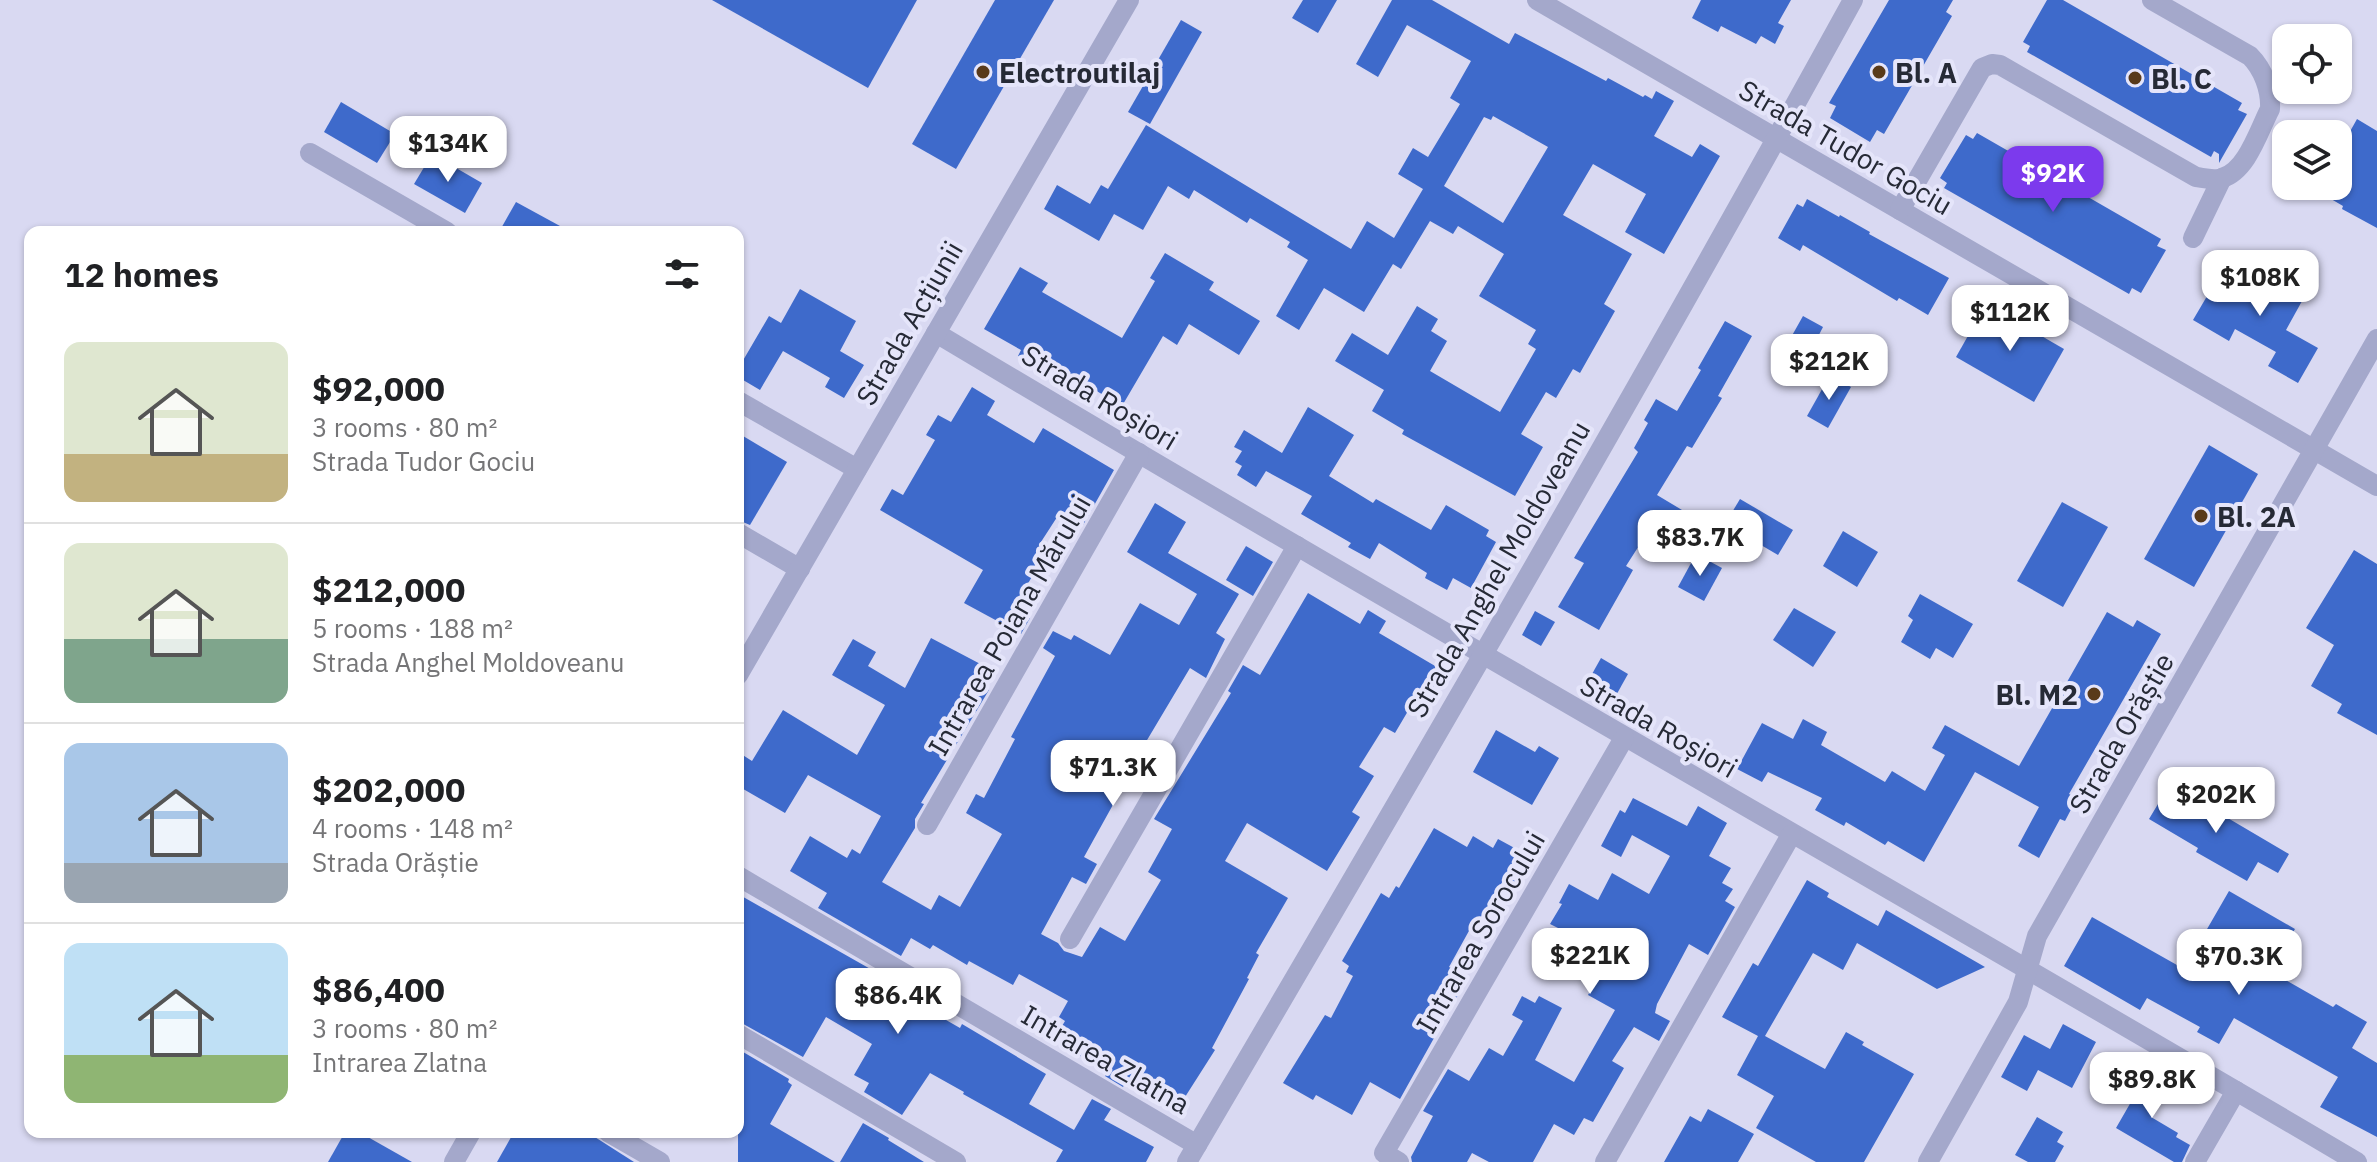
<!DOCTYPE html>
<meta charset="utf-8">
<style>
body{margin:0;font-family:"IBM Plex Sans",sans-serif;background:#f2f2f2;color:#202124;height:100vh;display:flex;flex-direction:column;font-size:30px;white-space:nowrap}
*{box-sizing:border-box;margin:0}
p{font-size:26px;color:#757577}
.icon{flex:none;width:44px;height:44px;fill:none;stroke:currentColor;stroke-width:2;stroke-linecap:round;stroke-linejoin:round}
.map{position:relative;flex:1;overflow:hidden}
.side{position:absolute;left:24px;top:226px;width:720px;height:912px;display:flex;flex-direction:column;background:#fff;border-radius:16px;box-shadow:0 2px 6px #0004}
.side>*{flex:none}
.fabs{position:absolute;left:2272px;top:24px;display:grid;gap:16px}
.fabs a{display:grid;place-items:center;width:80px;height:80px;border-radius:16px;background:#fff;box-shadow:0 2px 6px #0004;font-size:40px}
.price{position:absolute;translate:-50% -68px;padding:0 18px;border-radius:16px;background:#fff;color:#222;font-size:26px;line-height:52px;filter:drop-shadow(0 2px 4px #0008)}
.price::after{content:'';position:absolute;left:50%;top:48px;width:24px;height:18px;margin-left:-12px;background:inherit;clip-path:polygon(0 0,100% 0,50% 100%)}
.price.selected{background:#7c3aed;color:#fff}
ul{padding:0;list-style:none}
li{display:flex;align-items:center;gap:24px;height:200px;padding:0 40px}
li+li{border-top:2px solid #e0e0e0}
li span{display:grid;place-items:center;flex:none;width:224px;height:160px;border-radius:16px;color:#555}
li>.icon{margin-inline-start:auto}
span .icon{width:96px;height:96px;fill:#fffc;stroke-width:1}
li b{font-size:34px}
h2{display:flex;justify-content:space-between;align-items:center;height:96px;padding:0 40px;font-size:34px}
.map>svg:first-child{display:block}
</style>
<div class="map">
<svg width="2377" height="1162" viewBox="0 0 2377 1162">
<rect width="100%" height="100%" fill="#d9d9f2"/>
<g fill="#3e6acb" fill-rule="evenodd">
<polygon points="712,0 917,0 868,88"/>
<polygon points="995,0 1054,0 956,169 912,144"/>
<polygon points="1303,0 1337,0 1318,33 1292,18"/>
<path d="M1392,0H1432L1509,44L1515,33L1606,81L1608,78L1643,97L1645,95L1652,99L1656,91L1674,101L1654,136L1692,157L1700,144L1720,156L1664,254L1625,232L1646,194L1593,164L1563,215L1632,254L1604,304L1615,311L1580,373L1573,369L1556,398L1546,392L1521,434L1543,447L1515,496L1402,434L1404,430L1372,411L1384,390L1335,361L1352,333L1388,355L1417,306L1438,319L1431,331L1447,341L1430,371L1500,412L1536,349L1528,344L1536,330L1479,296L1504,254L1458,226L1453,234L1430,221L1401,269L1393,264L1364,312L1324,288L1299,330L1276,316L1308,260L1287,247L1290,242L1250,218L1247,223L1194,190L1189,199L1168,186L1143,230L1114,214L1099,241L1044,209L1057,185L1090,204L1101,185L1108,189L1146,125L1351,249L1367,221L1394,238L1423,189L1398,174L1413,148L1428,157L1460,104L1450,98L1471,61L1407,25L1378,77L1356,64ZM1493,116L1548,147L1503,223L1444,186L1484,117L1491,120Z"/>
<polygon points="1701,0 1791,0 1778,23 1784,26 1775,44 1761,36 1756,44 1721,26 1718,32 1692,18"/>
<polygon points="1889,0 1953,0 1946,12 1952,16 1884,134 1877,130 1870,142 1830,118 1836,106 1829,103"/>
<polygon points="2047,0 2063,0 2242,103 2238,110 2247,114 2219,163 2219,154 2214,151 2211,157 2027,52 2030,46 2023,42"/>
<polygon points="1181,20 1202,32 1150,124 1128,112"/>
<polygon points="341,102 395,134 377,163 324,132"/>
<polygon points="2357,119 2377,131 2377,228 2342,209 2343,206 2309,186 2338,186 2338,153"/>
<polygon points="1977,133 2161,239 2157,246 2166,250 2141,293 2132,288 2129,294 1944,188 1947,183 1940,178 1966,135 1973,139"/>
<polygon points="432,154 482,183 465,213 414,184"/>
<polygon points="1807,199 1839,217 1840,215 1870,232 1869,234 1949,278 1928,315 1899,298 1897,301 1803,245 1800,251 1778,238 1797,204 1803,207"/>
<polygon points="516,202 571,232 499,232"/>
<polygon points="1165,253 1214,282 1209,290 1260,321 1239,355 1189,324 1177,345 1163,336 1122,406 1078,380 1073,387 1018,356 1021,350 984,329 1020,267 1048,283 1042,292 1122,338 1155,281 1150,278"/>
<polygon points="2263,266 2307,292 2286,330 2318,348 2298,383 2268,366 2276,352 2235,329 2229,341 2193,320 2220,274 2248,290"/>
<polygon points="800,289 856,321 840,351 864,365 844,398 825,387 830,378 783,351 760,390 738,377 738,369 769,316 781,323"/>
<polygon points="1986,304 2064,349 2034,402 1956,357"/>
<polygon points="1803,316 1823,327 1806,360 1785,348"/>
<polygon points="1725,321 1752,336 1718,396 1722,398 1692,448 1687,446 1657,495 1682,510 1666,536 1651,527 1626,566 1633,570 1599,630 1558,607 1584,563 1574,558 1638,452 1634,448 1648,423 1644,420 1656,399 1677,411 1701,370 1698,368"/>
<polygon points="1830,375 1851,387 1828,428 1807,416"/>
<polygon points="972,387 995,401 987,415 1034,443 1043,428 1114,470 1083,525 1061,511 1039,545 1045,548 1035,567 1037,568 1013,609 1030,618 1021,634 964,603 983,570 880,510 892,489 903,495 935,440 926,435 938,415 951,422"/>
<polygon points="1308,407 1354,435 1329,476 1373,503 1376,499 1431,530 1446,505 1489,530 1486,536 1496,542 1471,588 1453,578 1447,590 1425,578 1427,573 1379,543 1370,559 1348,547 1351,543 1301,514 1312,496 1266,471 1256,487 1237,475 1242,466 1235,462 1242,451 1234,447 1244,430 1282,453"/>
<polygon points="738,433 787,462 750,525 738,520"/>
<polygon points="2209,445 2258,474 2194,587 2144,559"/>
<polygon points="1740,499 1793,530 1778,555 1725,524"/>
<polygon points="2062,502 2108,527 2063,607 2017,581"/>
<polygon points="1155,503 1186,522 1168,553 1239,594 1216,633 1225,639 1206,678 1190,668 1128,772 1130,774 1084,857 1097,864 1086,884 1072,877 1041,934 1058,943 1064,951 1082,957 1100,927 1125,941 1161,880 1148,872 1172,829 1154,819 1231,693 1228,691 1243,665 1260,675 1308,593 1360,624 1368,610 1386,621 1379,633 1447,673 1433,696 1421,689 1395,733 1384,727 1359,767 1374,776 1352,812 1360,817 1327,871 1247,823 1225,861 1288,898 1256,953 1259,955 1247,978 1249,979 1212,1048 1215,1050 1178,1108 1137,1083 1135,1085 1127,1080 1123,1087 1105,1076 1107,1072 1054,1040 1065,1021 1059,1017 1068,1001 1019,974 1013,985 969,961 967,965 933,945 930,949 911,938 901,956 818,908 827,893 790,871 810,836 847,858 852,849 860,854 881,816 808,775 785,813 738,786 738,752 752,761 783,710 857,755 885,705 832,675 853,639 876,652 868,666 905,688 931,638 988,668 979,685 989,690 921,803 924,804 915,819 915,828 882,882 931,910 939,895 960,907 1002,834 966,813 976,794 984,798 1015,739 1011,737 1055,656 1043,648 1053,631 1071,640 1074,635 1110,655 1140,603 1179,625 1197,594 1127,552"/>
<polygon points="1843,531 1878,552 1857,587 1823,566"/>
<polygon points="1246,546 1273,562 1253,596 1226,580"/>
<polygon points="2354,550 2377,564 2377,735 2337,713 2342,704 2311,686 2334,645 2306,628"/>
<polygon points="1696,554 1722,568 1704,601 1678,587"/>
<polygon points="1920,594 1973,624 1953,658 1936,648 1930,659 1901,642 1913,620 1908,616"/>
<polygon points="1794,608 1836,632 1813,667 1773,640"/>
<polygon points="1535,611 1555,622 1541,646 1522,635"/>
<polygon points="2107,612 2133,627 2137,620 2161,634 2069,794 2077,798 2065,821 2060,819 2039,858 2018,846 2039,807 1975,772 1924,862 1888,841 1885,845 1846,822 1844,826 1815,810 1822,798 1768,772 1762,782 1737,769 1762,723 1793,739 1803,719 1827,732 1821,745 1885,782 1892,771 1925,791 1945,755 1932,748 1945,725 2019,766"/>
<polygon points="1601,658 1628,674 1614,699 1587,683"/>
<polygon points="1496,730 1535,752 1539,746 1559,758 1532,805 1473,772"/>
<polygon points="2170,784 2289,854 2278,873 2258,862 2247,881 2196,852 2198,848 2149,819"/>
<polygon points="1633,798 1687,826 1698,806 1727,823 1709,856 1731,868 1722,883 1733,889 1725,901 1735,907 1708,955 1689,944 1657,1004 1655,1013 1670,1021 1659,1041 1634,1027 1612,1061 1624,1068 1593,1122 1584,1118 1574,1135 1554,1124 1533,1162 1489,1162 1472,1153 1467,1162 1412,1162 1411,1157 1433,1116 1423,1111 1448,1069 1469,1081 1489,1048 1503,1056 1523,1021 1512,1015 1522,996 1535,1003 1539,996 1562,1008 1535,1060 1574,1082 1615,1010 1588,995 1602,969 1553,940 1560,929 1550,924 1562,904 1559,903 1569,884 1598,900 1612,873 1649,894 1670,856 1632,835 1621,857 1601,846 1620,810 1625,813"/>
<polygon points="1434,828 1467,847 1473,836 1493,848 1498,839 1529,856 1513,884 1504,879 1473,931 1470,929 1449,967 1468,977 1400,1099 1370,1082 1352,1115 1316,1095 1313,1100 1283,1083 1325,1015 1331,1018 1353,976 1346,972 1349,966 1342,961 1381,893 1389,898 1396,886 1399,888"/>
<polygon points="1807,880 1829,893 1827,897 1878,926 1886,910 1985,967 1937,989 1857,943 1843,970 1813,953 1765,1036 1825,1069 1846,1032 1864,1042 1862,1045 1914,1074 1864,1162 1816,1162 1756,1128 1774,1096 1737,1075 1758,1036 1722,1017 1753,963 1758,966"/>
<polygon points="2229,891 2295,929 2270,971 2333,1007 2336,1004 2367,1022 2352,1048 2377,1063 2377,1137 2320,1107 2338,1077 2234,1018 2219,1044 2197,1032 2200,1027 2147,998 2140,1010 2064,966 2092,917 2184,969"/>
<polygon points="738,894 888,979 885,985 960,1028 962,1024 1046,1074 1029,1104 1074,1130 1092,1099 1111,1109 1104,1120 1154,1147 1146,1162 1056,1162 1063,1150 963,1094 964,1092 930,1073 902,1115 864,1092 869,1083 854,1075 872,1044 826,1017 803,1057 738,1021"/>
<polygon points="2063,1024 2096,1042 2072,1088 2038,1070 2027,1091 2001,1077 2024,1035 2050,1049"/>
<polygon points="738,1049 789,1079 788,1082 792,1085 770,1124 835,1162 738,1162"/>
<polygon points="2150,1069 2171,1082 2151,1117 2178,1133 2176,1137 2190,1145 2182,1162 2174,1162 2116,1128"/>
<polygon points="1708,1109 1754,1134 1738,1162 1664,1162 1690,1116 1701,1122"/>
<polygon points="2037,1117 2063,1132 2057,1142 2064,1146 2055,1162 2028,1162 2015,1155"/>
<polygon points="863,1123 889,1138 888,1140 924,1162 840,1162"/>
<polygon points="345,1132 359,1132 412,1162 328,1162"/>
<polygon points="514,1132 587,1132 634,1162 497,1162"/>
</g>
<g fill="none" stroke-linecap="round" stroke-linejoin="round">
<g stroke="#a4a8cb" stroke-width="20">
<polyline points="1537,0 2377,486"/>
<polyline points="310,153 447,232"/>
<path d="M1900,210L1982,68L1992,64L2000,65L2196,177C2204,178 2214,181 2222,178C2247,171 2259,130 2270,109C2271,90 2263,69 2250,56L2152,0"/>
<polyline points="2193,238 2222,178"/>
<path d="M936,333C1406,614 1884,883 2357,1162"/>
<polyline points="738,401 857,469"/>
<polyline points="738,533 800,569"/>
<polyline points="738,675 1129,0"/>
<polyline points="927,825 1139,453"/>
<polyline points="738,876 1197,1145"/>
<polyline points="1070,939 1297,546"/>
<polyline points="738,1034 956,1162"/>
<polyline points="608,1132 660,1162"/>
<polyline points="454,1162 471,1132"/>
<path d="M1187,1162C1413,777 1638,391 1853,0"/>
<polyline points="1399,1162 1384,1153 1624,738"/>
<polyline points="1605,1162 1791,835"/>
<polyline points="1928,1162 2018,1002 2037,936 2377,339"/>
<polyline points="2195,1162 2236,1091"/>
</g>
</g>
<g fill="#593a1a" stroke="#e5e5fa" stroke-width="3">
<circle cx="983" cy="72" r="8"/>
<circle cx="1879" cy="72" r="8"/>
<circle cx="2135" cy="78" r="8"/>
<circle cx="2201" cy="516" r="8"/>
<circle cx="2094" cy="694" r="8"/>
</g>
<g text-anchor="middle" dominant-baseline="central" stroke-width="8" stroke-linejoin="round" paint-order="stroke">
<g font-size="28" font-weight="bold" fill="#262a36" stroke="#e5e5fa" text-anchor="start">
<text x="999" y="72">Electroutilaj</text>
<text x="1895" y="72">Bl. A</text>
<text x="2151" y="78">Bl. C</text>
<text x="2217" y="516">Bl. 2A</text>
<text x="2078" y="694" text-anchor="end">Bl. M2</text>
</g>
<g font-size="28" fill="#262a36" stroke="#e5e5fa">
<text transform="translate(1846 147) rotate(30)">Strada Tudor Gociu</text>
<text transform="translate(909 323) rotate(-60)">Strada Acțiunii</text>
<text transform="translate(1100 397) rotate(31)">Strada Roșiori</text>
<text transform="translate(1498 569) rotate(-60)">Strada Anghel Moldoveanu</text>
<text transform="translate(1009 625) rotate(-60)">Intrarea Poiana Mărului</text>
<text transform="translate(1659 726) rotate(30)">Strada Roșiori</text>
<text transform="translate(2121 733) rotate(-60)">Strada Orăștie</text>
<text transform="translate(1480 932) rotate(-60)">Intrarea Sorocului</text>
<text transform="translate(1106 1059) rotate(30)">Intrarea Zlatna</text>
</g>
</g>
</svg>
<div class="fabs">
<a><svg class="icon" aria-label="locate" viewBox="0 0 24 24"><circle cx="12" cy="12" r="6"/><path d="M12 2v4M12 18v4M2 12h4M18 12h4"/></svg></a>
<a><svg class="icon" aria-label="layers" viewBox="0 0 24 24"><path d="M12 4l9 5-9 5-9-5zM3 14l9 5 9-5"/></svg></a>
</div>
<b class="price" style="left:448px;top:184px">$134K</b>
<b class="price selected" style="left:2053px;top:214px">$92K</b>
<b class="price" style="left:2260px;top:318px">$108K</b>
<b class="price" style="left:2010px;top:353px">$112K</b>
<b class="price" style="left:1829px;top:402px">$212K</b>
<b class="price" style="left:1700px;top:578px">$83.7K</b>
<b class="price" style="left:1113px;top:808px">$71.3K</b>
<b class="price" style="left:2216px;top:835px">$202K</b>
<b class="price" style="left:1590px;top:996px">$221K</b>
<b class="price" style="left:2239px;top:997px">$70.3K</b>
<b class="price" style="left:898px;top:1036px">$86.4K</b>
<b class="price" style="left:2152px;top:1120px">$89.8K</b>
<section class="side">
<h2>12 homes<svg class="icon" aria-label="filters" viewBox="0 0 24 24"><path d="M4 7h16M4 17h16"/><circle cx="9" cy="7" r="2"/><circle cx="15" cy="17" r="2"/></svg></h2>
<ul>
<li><span style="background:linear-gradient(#dfe7d0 70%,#c2b280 0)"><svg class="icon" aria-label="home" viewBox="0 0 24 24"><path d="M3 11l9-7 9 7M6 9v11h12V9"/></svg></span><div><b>$92,000</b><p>3 rooms · 80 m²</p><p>Strada Tudor Gociu</p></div></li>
<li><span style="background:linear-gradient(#dfe7d0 60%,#7fa58c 0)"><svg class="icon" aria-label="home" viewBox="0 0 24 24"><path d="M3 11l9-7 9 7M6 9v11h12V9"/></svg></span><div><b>$212,000</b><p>5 rooms · 188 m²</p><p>Strada Anghel Moldoveanu</p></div></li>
<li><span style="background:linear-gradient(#a9c7e8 75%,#9aa5b1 0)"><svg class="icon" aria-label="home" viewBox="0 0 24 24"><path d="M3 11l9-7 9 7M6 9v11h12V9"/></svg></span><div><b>$202,000</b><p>4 rooms · 148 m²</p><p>Strada Orăștie</p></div></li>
<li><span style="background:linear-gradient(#bfe0f5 70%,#8fb573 0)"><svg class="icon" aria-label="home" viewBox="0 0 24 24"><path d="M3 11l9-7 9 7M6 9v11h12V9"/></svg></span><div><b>$86,400</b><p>3 rooms · 80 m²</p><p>Intrarea Zlatna</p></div></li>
</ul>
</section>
</div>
